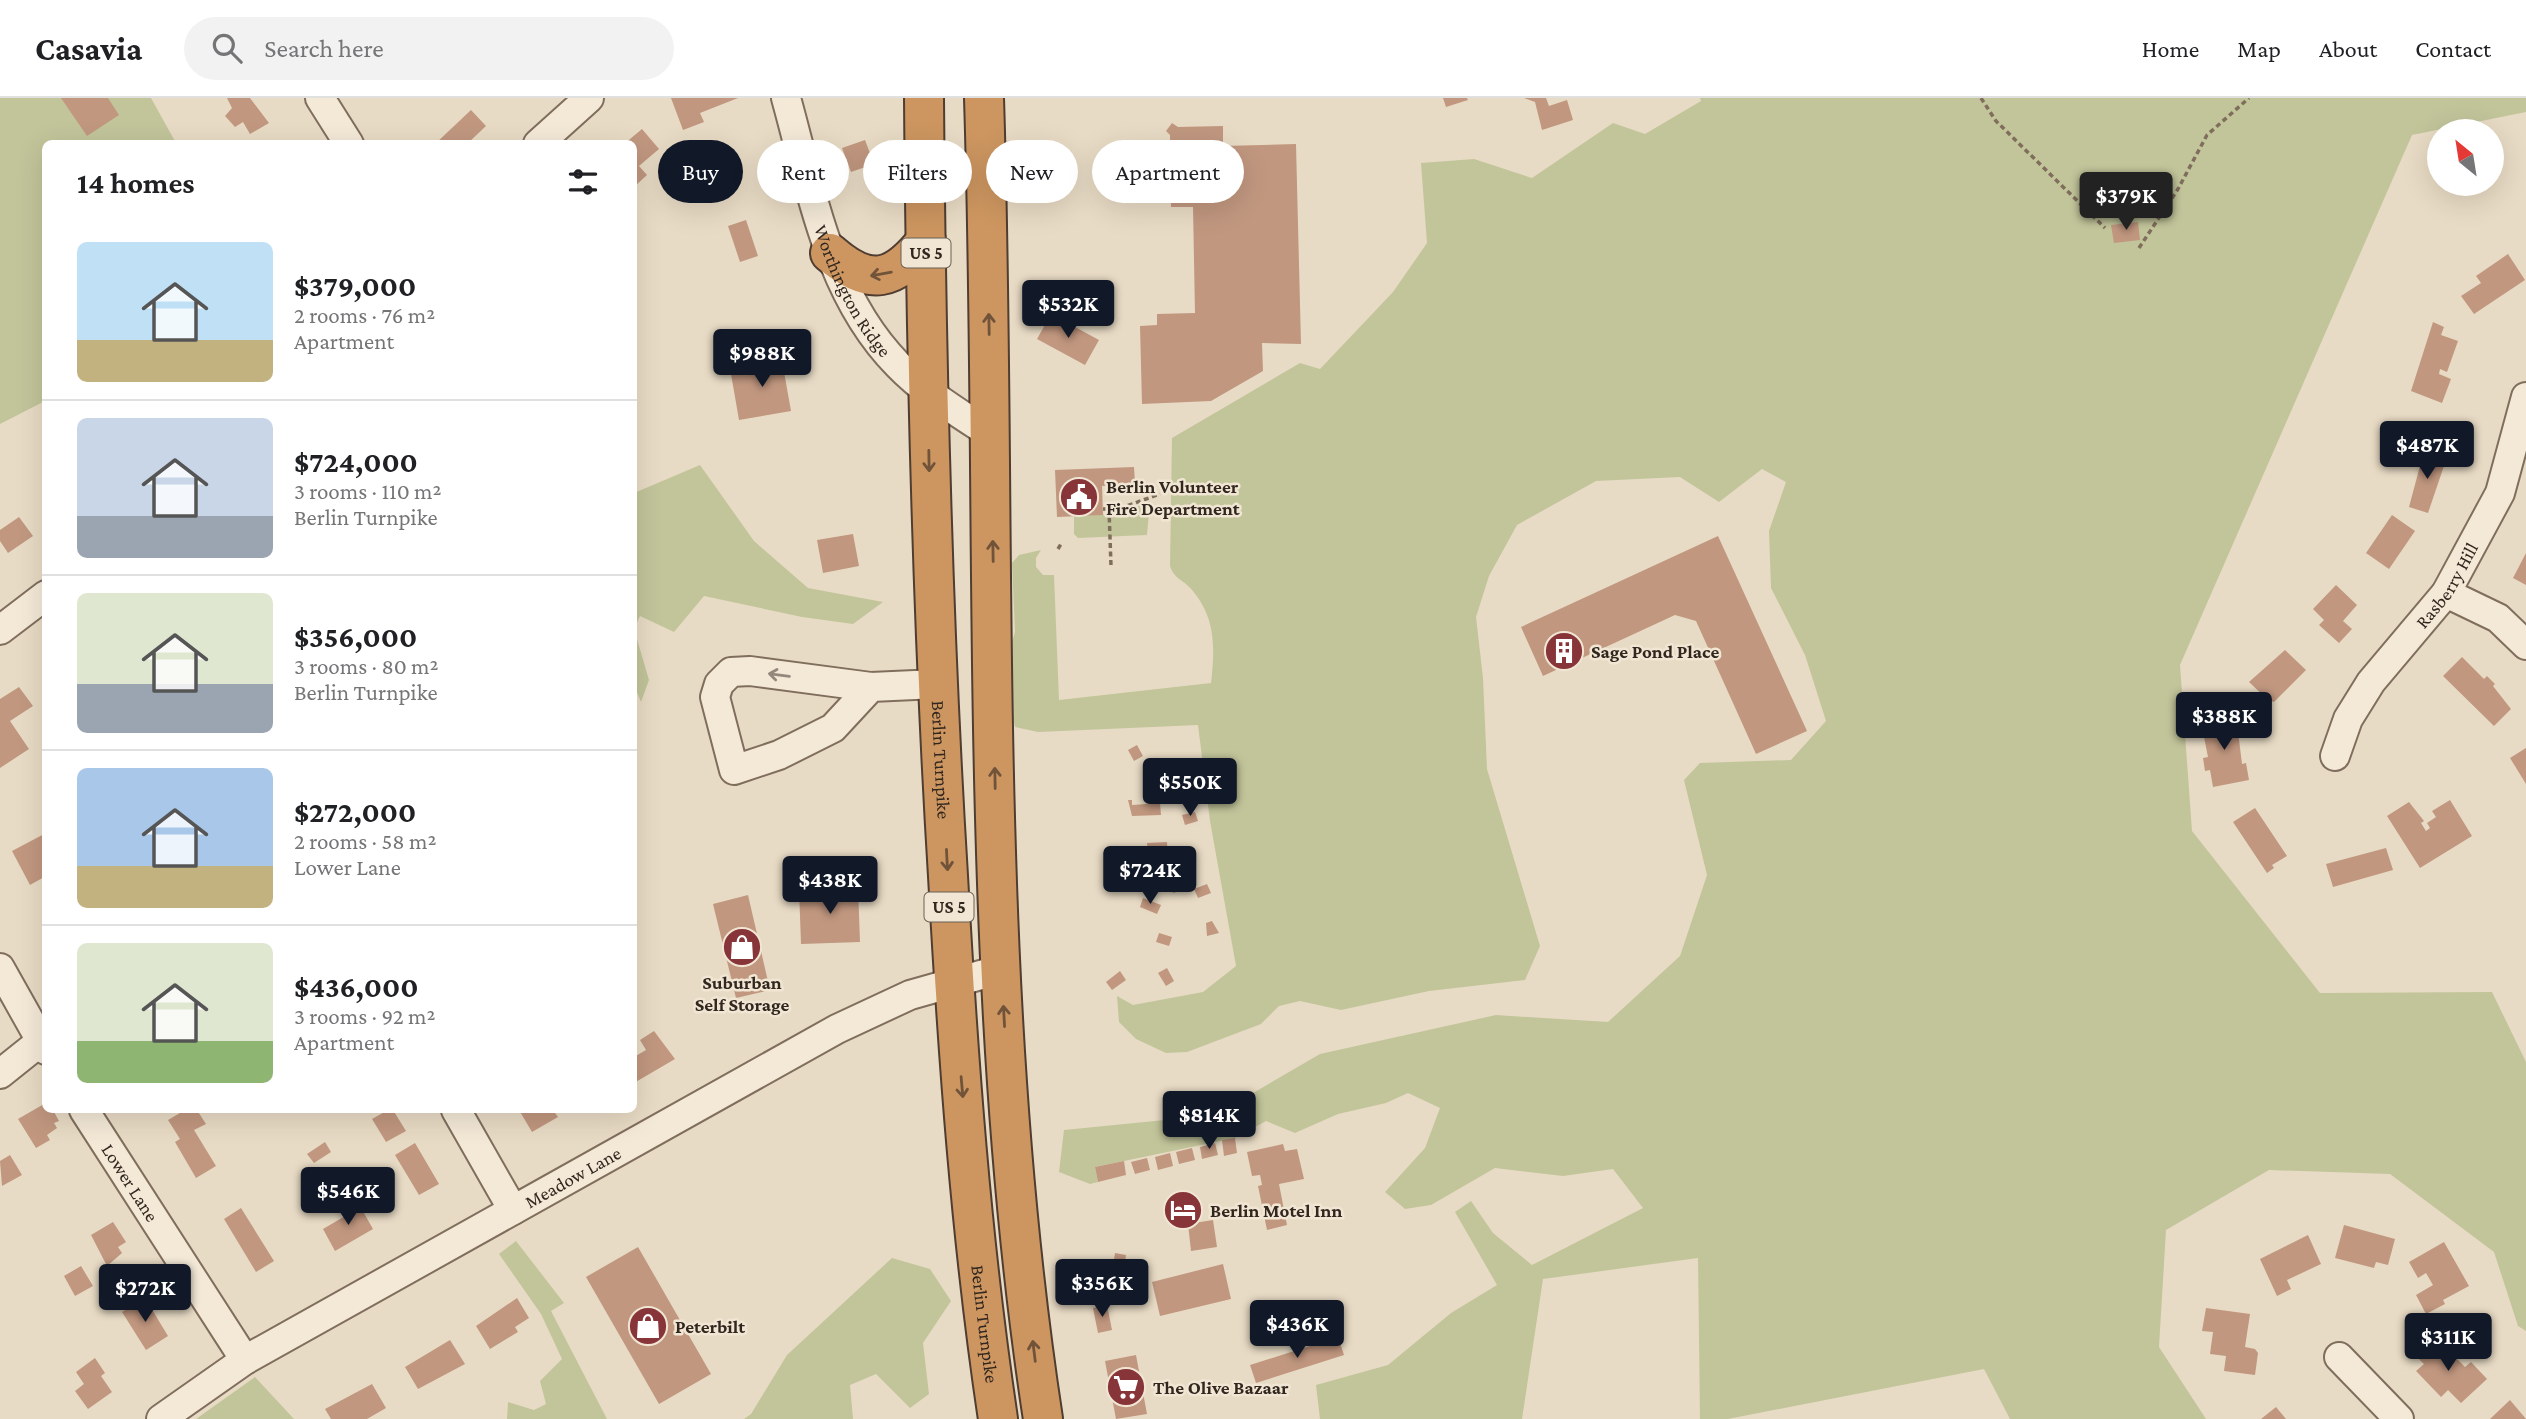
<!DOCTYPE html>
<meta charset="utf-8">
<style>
body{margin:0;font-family:"Crimson Pro",serif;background:#f2f2f2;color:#202124;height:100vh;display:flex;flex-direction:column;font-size:26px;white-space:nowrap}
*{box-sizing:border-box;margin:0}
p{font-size:23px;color:#757577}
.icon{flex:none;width:38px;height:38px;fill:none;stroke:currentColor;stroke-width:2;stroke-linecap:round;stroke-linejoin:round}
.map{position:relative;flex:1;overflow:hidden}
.panel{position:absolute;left:42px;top:42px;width:595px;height:973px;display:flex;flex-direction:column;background:#fff;border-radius:10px;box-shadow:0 7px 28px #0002}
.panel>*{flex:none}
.banner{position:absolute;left:658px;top:42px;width:665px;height:63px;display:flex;gap:14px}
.needle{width:46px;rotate:330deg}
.fabs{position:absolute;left:2427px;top:21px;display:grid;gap:14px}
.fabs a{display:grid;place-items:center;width:77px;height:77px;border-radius:50%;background:#fff;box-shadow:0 7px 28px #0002;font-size:35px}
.price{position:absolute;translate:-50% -60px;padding:0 16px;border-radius:7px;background:#111827;color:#fff;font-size:23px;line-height:46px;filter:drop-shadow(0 2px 4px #0008)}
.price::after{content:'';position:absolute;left:50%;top:42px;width:21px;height:16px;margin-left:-10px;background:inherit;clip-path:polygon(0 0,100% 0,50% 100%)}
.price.active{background:#222;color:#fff}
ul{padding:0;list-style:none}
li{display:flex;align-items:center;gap:21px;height:175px;padding:0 35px}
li+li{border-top:2px solid #e0e0e0}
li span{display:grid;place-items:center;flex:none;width:196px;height:140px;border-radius:10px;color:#555}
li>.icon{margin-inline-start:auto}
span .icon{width:84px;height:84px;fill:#fffc;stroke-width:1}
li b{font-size:30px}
h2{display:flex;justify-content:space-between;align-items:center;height:84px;padding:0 35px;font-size:30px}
.pill{padding:0 24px;border-radius:32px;background:#fff;box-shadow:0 7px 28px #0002;font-size:24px;line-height:63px}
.pill.active{background:#111827;color:#fff}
header{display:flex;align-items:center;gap:42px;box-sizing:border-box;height:98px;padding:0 35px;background:#fff;border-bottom:2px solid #e0e0e0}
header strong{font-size:33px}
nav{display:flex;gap:38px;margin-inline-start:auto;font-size:24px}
.search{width:490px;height:63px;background:#f2f2f2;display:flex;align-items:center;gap:18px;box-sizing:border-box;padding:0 24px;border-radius:38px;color:#757577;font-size:26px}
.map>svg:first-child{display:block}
</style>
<header>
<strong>Casavia</strong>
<div class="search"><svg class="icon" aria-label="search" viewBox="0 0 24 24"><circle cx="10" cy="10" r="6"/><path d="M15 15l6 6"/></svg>Search here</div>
<nav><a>Home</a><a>Map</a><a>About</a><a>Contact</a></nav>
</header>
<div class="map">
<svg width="2526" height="1321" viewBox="0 0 2526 1321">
<rect width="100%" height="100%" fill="#e8dbc5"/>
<g fill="#c2c59a">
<polygon points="0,0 151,0 176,45 46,46 45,303 0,326"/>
<path d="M1700,0H2526V14L2412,37L2180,567L2192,733L2320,895L2492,894L2526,964V1233L2518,1228L2494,1154L2390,1076L2269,1072L2166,1132L2159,1249L2206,1321H2010L1984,1271L1728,1321H1700L1698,1160L1543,1181L1522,1321H1320L1316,1287L1388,1267L1451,1215L1497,1187L1455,1114L1471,1103L1493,1135L1532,1167L1643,1110L1613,1071L1563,1078L1495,1070L1431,1107L1405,1111L1385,1094L1425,1050L1440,1010L1408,995L1386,1005L1338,1016L1295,1035L1266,1023L1235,1040L1095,1069L1098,1084L1090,1086L1059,1074L1064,1032L1215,1017L1320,956L1496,917L1608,924L1680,858L1707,777L1684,682L1700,665L1791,662L1826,623L1805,557L1771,490L1769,433L1786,384L1762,371L1719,404L1680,379L1596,383L1517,427L1489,478L1476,519L1483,580L1487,671L1540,848L1525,882L1429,893L1341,912L1300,903L1279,908L1261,926L1187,954L1166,955L1136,941L1119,924L1117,898L1133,907L1203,894L1236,868L1210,723L1198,627L1038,634L1015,629L1011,613V547L1015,534L1012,465L1019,457L1041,452L1036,460V469L1043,477H1054L1059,602L1211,585C1215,550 1216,520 1192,492C1184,482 1174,481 1170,468L1172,340L1300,265L1320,271L1393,194L1427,145L1421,65L1474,61L1532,80L1613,25L1645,36L1701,3Z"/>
<polygon points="700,367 754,443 808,490 883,504 853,526 802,519 704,498 674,534 640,518 634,531 649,582 641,604 634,587 634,395"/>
<polygon points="1150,403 1147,437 1078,440 1074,436 1074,418 1120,416"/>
<polygon points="516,1143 564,1205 551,1213 607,1321 507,1321 508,1304 534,1312 546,1306 540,1283 562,1261 541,1216 499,1156"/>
<polygon points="892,1160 930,1171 951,1203 923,1245 929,1296 910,1310 876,1276 850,1287 853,1321 744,1321 751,1316 787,1257"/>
<polygon points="255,1279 294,1321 196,1321"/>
</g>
<g fill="#c1977f">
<polygon points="61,0 108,0 119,17 87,38"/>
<polygon points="227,0 250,0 269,25 250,36 243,24 235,29 225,18 232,10"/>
<polygon points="671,0 738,0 700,15 704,24 683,32"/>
<polygon points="1443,0 1467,0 1468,2 1446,9"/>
<polygon points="1524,0 1546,0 1549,8 1567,2 1573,22 1542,32 1535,4"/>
<polygon points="471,12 486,28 467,46 435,46"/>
<polygon points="1172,25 1178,29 1223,28 1223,48 1296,46 1301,246 1262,245 1263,273 1211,303 1142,306 1140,228 1157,227 1157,216 1195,215 1193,109 1171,109 1170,37 1166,33"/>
<polygon points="642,31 659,51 639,68 647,77 634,89 634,46 624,46"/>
<polygon points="865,42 874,66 851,74 842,50"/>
<polygon points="746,122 758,158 740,164 728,128"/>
<polygon points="2138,124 2140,142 2114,145 2111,127"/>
<polygon points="2508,156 2525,182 2474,216 2461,198 2481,185 2476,178"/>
<polygon points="1051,216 1099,242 1085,267 1037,241"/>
<polygon points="2433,224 2444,229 2441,237 2458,243 2447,274 2440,271 2439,276 2451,281 2442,305 2411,293"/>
<polygon points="781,257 791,313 739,322 731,276 753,272 751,262"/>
<polygon points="2424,353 2447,359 2428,415 2409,409"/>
<polygon points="1134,369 1135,386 1102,388 1103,417 1057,419 1055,372"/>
<polygon points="2392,417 2415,433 2389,471 2366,455"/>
<polygon points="19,419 33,438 8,455 0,443 0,432"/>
<polygon points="853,436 859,468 823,475 817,442"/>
<polygon points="1718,438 1807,633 1756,656 1696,523 1675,517 1543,578 1521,529"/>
<polygon points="2526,455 2526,487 2513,480"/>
<polygon points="2336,487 2357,507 2343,523 2352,531 2339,545 2319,527 2324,522 2313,511"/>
<polygon points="2285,552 2306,572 2274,604 2268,602 2249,584"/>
<polygon points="2462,559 2484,581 2487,578 2495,586 2493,588 2511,611 2494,628 2443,578"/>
<polygon points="19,589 33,608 10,623 29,651 0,670 0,601"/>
<polygon points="2236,617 2242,666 2246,665 2249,682 2213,689 2210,672 2205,673 2203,660 2208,659 2201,624"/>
<polygon points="1137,647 1143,658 1134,663 1128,652"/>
<polygon points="2526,650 2526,686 2510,660"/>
<polygon points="1128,702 1132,702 1132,707 1160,705 1161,717 1132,718"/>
<polygon points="2450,702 2472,738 2420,770 2387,718 2409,704 2424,723 2421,725 2426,733 2430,730 2427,725 2436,719 2432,713"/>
<polygon points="2255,710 2287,758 2272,767 2274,770 2267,775 2233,724"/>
<polygon points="1195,714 1198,723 1185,727 1182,717"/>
<polygon points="46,735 43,755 46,778 30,787 12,753"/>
<polygon points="1167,744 1168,763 1149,765 1147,745"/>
<polygon points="2386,750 2393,772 2333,789 2326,766"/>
<polygon points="1163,782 1177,786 1175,795 1160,791"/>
<polygon points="1207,786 1211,795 1198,800 1194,791"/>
<polygon points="858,789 860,844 801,846 799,791"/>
<polygon points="748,797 770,892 736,900 713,806"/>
<polygon points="1143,800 1161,807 1157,816 1140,809"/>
<polygon points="1212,823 1219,835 1207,838 1206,825"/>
<polygon points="1159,835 1172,839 1169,848 1156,844"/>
<polygon points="1167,870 1174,883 1166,888 1158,875"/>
<polygon points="1120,873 1126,882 1112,892 1106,884"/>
<polygon points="654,933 675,961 634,985 634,959 646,952 640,942"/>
<polygon points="44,1006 46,1012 53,1012 59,1023 54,1025 57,1030 47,1037 50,1042 36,1050 18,1021"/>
<polygon points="185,1012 197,1012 206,1026 194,1032 216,1068 196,1080 175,1044 180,1041 168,1022"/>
<polygon points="388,1012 393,1012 406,1033 386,1044 372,1021"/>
<polygon points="519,1012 553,1012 558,1019 532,1034"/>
<polygon points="1235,1040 1237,1055 1224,1058 1222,1042"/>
<polygon points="325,1044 331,1054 314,1065 307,1056"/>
<polygon points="415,1045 439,1086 419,1097 395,1057"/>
<polygon points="1215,1045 1218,1057 1202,1061 1200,1049"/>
<polygon points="1283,1046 1285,1053 1297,1051 1304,1081 1279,1086 1287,1127 1267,1132 1258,1088 1262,1087 1260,1077 1252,1078 1247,1054"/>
<polygon points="1192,1050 1195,1062 1179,1066 1176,1054"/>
<polygon points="1170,1055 1173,1068 1158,1072 1155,1059"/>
<polygon points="10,1057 22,1077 2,1088 0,1063"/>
<polygon points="1147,1060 1150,1072 1135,1076 1131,1064"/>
<polygon points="1124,1063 1126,1077 1098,1084 1095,1069"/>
<polygon points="356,1101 373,1131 335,1153 323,1131 352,1114 348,1106"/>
<polygon points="241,1110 274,1163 256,1174 224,1121"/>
<polygon points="1213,1122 1217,1149 1191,1153 1188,1126"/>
<polygon points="113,1124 126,1144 118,1149 122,1155 107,1168 91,1137"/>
<polygon points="2344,1127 2395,1141 2388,1167 2376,1164 2374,1170 2335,1160"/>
<polygon points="2308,1137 2321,1166 2287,1182 2291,1191 2277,1198 2260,1161"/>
<polygon points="2444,1144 2469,1188 2443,1202 2445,1206 2426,1216 2416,1197 2433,1187 2426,1175 2418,1180 2409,1164"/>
<polygon points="638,1149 711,1276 659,1306 586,1179"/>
<polygon points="1115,1155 1126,1157 1124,1170 1113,1168"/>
<polygon points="1223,1166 1231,1201 1160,1218 1152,1184"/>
<polygon points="81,1168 93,1188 75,1198 64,1178"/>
<polygon points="145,1200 168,1238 146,1252 122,1214"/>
<polygon points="517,1200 529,1220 515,1229 518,1234 490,1251 476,1228"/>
<polygon points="1107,1207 1112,1232 1098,1235 1093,1210"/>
<polygon points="2206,1210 2250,1216 2245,1249 2255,1251 2258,1255 2255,1277 2224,1273 2226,1258 2210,1256 2213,1234 2202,1233"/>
<polygon points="1338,1239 1344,1257 1256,1285 1250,1267"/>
<polygon points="450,1242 465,1266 418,1291 405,1269"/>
<polygon points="2429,1242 2440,1254 2445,1249 2465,1269 2471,1264 2487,1281 2461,1305 2448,1292 2441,1299 2416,1273 2424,1266 2414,1256"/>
<polygon points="1136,1257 1147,1316 1116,1321 1105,1263"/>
<polygon points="95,1260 105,1275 101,1278 112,1294 88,1311 75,1293 84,1286 76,1274"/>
<polygon points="372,1286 386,1310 367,1321 331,1321 325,1311"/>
<polygon points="2510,1302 2526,1321 2490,1321"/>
<polygon points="2276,1309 2286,1321 2261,1321"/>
</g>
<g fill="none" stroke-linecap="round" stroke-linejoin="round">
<g stroke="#806e5d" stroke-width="32">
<g id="minor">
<polyline points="320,0 349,46"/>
<path id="s1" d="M786,0C812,93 828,196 898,267C925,295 959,315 992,337"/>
<polyline points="538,46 589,0"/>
<polyline points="2446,495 2498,520 2526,547"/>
<polyline points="0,532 46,497"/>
<polyline points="871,589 833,630 779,657 734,672 715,599 719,586 731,574 750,573 871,589 937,586"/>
<path id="s2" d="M2335,658L2348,621L2371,584L2446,495L2500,395L2526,299"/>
<polyline points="0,870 46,952"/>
<polyline points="0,976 40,944"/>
<path id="s3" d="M84,1012L245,1262"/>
<polyline points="456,1012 513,1112"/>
<polyline points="2339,1259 2399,1321"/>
<path id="s4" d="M161,1321L245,1262L837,931L910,897L1002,871"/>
</g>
</g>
<g stroke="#4f3d31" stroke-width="42">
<g id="highway">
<path id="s5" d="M924,0C926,260 932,519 948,778C958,959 971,1141 998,1321"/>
<path d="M984,0C998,440 976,885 1043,1321"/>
<path d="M830,155C870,190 894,183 926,143"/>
</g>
</g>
<g stroke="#806e5d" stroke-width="3.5" stroke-dasharray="5 3.5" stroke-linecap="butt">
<polyline points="1981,0 1996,23 2105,130"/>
<polyline points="2139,150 2178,91 2207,37 2249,0"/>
<polyline points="1103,411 1118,411 1160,396"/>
<polyline points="1109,411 1111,468"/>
<polyline points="1058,451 1061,446"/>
</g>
<use href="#minor" stroke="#f4e9d7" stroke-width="28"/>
<use href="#highway" stroke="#cd9660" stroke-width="38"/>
</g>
<defs><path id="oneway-shaft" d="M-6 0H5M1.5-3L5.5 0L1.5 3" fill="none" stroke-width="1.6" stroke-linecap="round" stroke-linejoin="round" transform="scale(1.75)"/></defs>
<g stroke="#705339">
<use href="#oneway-shaft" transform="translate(881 176) rotate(170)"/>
<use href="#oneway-shaft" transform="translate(989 226) rotate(-91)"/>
<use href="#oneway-shaft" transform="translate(929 363) rotate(89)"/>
<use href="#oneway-shaft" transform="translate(993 453) rotate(-91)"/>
<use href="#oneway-shaft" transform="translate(995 680) rotate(-91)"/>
<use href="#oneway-shaft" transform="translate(947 762) rotate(87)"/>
<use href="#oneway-shaft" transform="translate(1004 918) rotate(-93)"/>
<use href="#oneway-shaft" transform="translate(962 989) rotate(85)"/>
<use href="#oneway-shaft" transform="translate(1034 1253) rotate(-97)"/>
</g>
<use stroke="#93887b" href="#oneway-shaft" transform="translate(779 577) rotate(-173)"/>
<defs>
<g id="civic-disc" transform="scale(2.0125)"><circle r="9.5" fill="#88353a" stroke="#f0e6d3"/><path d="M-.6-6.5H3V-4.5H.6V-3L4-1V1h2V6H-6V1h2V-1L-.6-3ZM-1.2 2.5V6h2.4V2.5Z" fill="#fff"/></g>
<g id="building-disc" transform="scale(2.0125)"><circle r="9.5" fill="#88353a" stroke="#f0e6d3"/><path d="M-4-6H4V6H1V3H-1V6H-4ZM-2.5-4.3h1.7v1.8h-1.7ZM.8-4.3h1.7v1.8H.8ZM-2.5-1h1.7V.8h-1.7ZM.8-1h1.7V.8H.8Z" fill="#fff"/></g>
<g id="shop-disc" transform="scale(2.0125)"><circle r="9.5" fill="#88353a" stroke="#f0e6d3"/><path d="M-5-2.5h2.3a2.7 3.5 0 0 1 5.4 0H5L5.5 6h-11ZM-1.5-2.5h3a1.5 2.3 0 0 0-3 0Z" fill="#fff"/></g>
<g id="hotel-disc" transform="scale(2.0125)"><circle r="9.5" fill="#88353a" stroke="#f0e6d3"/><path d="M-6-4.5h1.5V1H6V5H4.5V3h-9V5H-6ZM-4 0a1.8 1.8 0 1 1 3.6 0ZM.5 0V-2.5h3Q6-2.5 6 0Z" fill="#fff"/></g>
<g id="supermarket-disc" transform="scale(2.0125)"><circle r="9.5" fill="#88353a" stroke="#f0e6d3"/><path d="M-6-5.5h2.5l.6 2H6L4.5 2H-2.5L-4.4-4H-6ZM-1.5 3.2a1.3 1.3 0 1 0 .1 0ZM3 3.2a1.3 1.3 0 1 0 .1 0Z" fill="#fff"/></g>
</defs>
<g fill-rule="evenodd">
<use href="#civic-disc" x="1079" y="399"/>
<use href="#building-disc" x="1564" y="553"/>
<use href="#shop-disc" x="742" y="849"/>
<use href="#hotel-disc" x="1183" y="1112"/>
<use href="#shop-disc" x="648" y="1228"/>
<use href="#supermarket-disc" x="1126" y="1289"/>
</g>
<g text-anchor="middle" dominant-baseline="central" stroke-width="5" stroke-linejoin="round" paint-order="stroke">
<g fill="#f0e6d3" stroke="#6b6055" stroke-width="2">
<rect x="901.5" y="140.5" width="49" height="29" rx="5"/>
<rect x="924.5" y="794.5" width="49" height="29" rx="5"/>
</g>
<g font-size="18" font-weight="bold" fill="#32271f">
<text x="926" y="155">US 5</text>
<text x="949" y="809">US 5</text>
</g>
<g font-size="19" fill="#32271f" stroke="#f0e6d3">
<text stroke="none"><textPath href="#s1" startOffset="205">Worthington Ridge</textPath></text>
<text stroke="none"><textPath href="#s2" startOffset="206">Rasberry Hill</textPath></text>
<text stroke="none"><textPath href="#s5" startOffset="662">Berlin Turnpike</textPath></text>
<text stroke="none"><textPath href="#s4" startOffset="478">Meadow Lane</textPath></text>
<text stroke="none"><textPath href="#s3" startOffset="86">Lower Lane</textPath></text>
<text stroke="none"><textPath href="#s5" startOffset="1228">Berlin Turnpike</textPath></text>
</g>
<g font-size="19" font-weight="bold" fill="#32271f" stroke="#f0e6d3" text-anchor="start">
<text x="1106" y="388">Berlin Volunteer<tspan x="1106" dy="22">Fire Department</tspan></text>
<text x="1591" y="553">Sage Pond Place</text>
<text x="742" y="884" text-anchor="middle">Suburban<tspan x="742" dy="22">Self Storage</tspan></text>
<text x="1210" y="1112">Berlin Motel Inn</text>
<text x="675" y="1228">Peterbilt</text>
<text x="1153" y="1289">The Olive Bazaar</text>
</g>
</g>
</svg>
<div class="fabs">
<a><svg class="needle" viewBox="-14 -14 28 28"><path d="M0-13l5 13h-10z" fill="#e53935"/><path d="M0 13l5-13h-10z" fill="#757577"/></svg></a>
</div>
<b class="price active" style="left:2126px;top:134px">$379K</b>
<b class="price" style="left:1068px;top:242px">$532K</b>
<b class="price" style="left:762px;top:291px">$988K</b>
<b class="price" style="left:2427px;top:383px">$487K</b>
<b class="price" style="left:2224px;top:654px">$388K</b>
<b class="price" style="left:1190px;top:720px">$550K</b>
<b class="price" style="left:1150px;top:808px">$724K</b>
<b class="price" style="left:830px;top:818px">$438K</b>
<b class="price" style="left:1209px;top:1053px">$814K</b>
<b class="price" style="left:348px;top:1129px">$546K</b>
<b class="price" style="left:1102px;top:1221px">$356K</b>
<b class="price" style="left:145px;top:1226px">$272K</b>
<b class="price" style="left:1297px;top:1262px">$436K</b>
<b class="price" style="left:2448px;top:1275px">$311K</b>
<div class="banner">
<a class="pill active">Buy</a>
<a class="pill">Rent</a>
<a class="pill">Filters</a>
<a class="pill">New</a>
<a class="pill">Apartment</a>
</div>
<section class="panel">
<h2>14 homes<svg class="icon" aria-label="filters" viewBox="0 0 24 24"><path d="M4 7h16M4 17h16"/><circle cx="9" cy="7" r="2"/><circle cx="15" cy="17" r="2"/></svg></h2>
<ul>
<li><span style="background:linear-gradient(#bfe0f5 70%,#c2b280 0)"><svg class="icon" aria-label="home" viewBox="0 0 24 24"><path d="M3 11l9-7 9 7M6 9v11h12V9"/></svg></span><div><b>$379,000</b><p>2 rooms · 76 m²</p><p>Apartment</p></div></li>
<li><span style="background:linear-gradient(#c9d6e8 70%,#9aa5b1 0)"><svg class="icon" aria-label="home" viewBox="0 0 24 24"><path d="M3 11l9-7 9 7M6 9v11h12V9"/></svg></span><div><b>$724,000</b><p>3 rooms · 110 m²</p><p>Berlin Turnpike</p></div></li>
<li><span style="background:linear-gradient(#dfe7d0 65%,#9aa5b1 0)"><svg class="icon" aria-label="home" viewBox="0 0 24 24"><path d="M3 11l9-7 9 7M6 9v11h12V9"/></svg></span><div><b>$356,000</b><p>3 rooms · 80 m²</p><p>Berlin Turnpike</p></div></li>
<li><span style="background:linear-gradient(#a9c7e8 70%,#c2b280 0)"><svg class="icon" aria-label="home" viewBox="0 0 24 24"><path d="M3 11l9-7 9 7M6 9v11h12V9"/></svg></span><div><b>$272,000</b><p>2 rooms · 58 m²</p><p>Lower Lane</p></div></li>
<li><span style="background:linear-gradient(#dfe7d0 70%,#8fb573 0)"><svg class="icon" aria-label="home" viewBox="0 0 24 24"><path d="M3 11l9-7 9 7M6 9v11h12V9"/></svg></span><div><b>$436,000</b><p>3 rooms · 92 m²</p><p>Apartment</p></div></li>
</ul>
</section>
</div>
